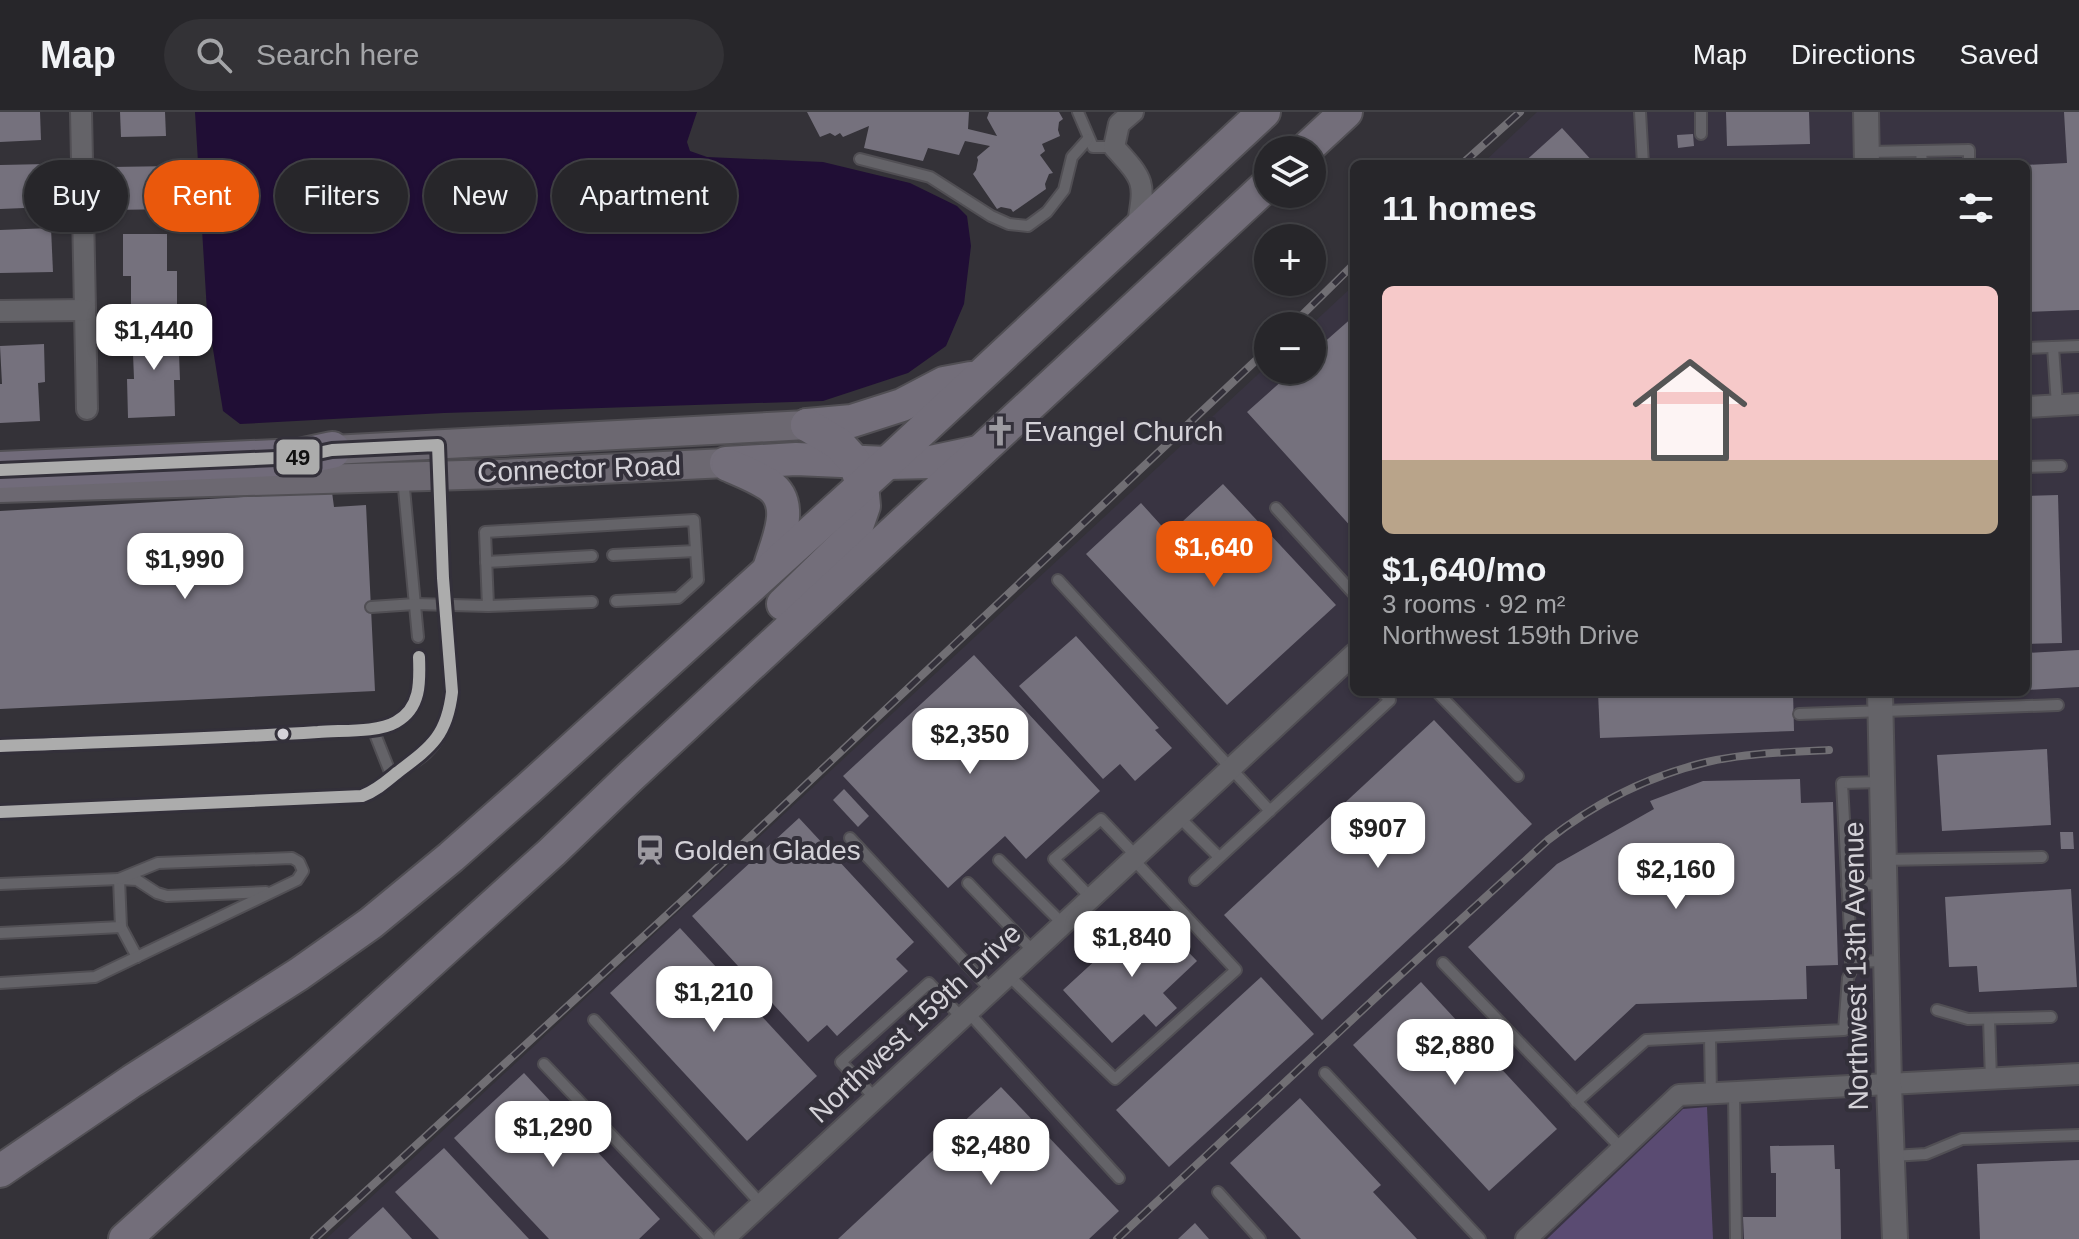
<!DOCTYPE html>
<meta charset="utf-8">
<style>
body{margin:0;font-family:Helvetica,sans-serif;background:#333236;color:#f1f3f6;height:100vh;display:flex;flex-direction:column;font-size:30px;white-space:nowrap}
*{box-sizing:border-box;margin:0}
p{font-size:26px;color:#a4a5a8}
.icon{flex:none;width:44px;height:44px;fill:none;stroke:currentColor;stroke-width:2;stroke-linecap:round;stroke-linejoin:round}
.map{position:relative;flex:1;overflow:hidden}
.details{position:absolute;left:1350px;top:48px;width:680px;height:536px;display:flex;flex-direction:column;background:#27262a;border-radius:12px;box-shadow:0 2px 6px #0004,0 0 0 2px #434347}
.details>*{flex:none}
.banner{position:absolute;left:24px;top:48px;width:760px;height:72px;display:flex;gap:16px}
.controls{position:absolute;left:1254px;top:24px;display:grid;gap:16px}
.controls a{display:grid;place-items:center;width:72px;height:72px;border-radius:50%;background:#27262a;box-shadow:0 2px 6px #0004,0 0 0 2px #434347;font-size:40px}
.price{position:absolute;translate:-50% -68px;padding:0 18px;border-radius:16px;background:#fff;color:#222;font-size:26px;line-height:52px;filter:drop-shadow(0 2px 4px #0008)}
.price::after{content:'';position:absolute;left:50%;top:48px;width:24px;height:18px;margin-left:-12px;background:inherit;clip-path:polygon(0 0,100% 0,50% 100%)}
.price.active{background:#ea580c;color:#fff}
ul{padding:0;list-style:none}
li{display:grid;align-content:center;gap:16px;height:424px;padding:0 32px}
li span{display:grid;place-items:center;height:248px;border-radius:12px;color:#555}
li>.icon{margin-inline-start:auto}
span .icon{width:144px;height:144px;fill:#fffc;stroke-width:1}
li b{font-size:34px}
h2{display:flex;justify-content:space-between;align-items:center;height:96px;padding:0 32px;font-size:34px}
.tag{padding:0 28px;border-radius:36px;background:#27262a;box-shadow:0 2px 6px #0004,0 0 0 2px #434347;font-size:28px;line-height:72px}
.tag.active{background:#ea580c;color:#fff}
header{display:flex;align-items:center;gap:48px;box-sizing:border-box;height:112px;padding:0 40px;background:#27262a;border-bottom:2px solid #434347}
header strong{font-size:38px}
nav{display:flex;gap:44px;margin-inline-start:auto;font-size:28px}
.search{width:560px;height:72px;background:#333236;display:flex;align-items:center;gap:20px;box-sizing:border-box;padding:0 28px;border-radius:44px;color:#a4a5a8;font-size:30px}
.map>svg:first-child{display:block}
</style>
<header>
<strong>Map</strong>
<div class="search"><svg class="icon" aria-label="search" viewBox="0 0 24 24"><circle cx="10" cy="10" r="6"/><path d="M15 15l6 6"/></svg>Search here</div>
<nav><a>Map</a><a>Directions</a><a>Saved</a></nav>
</header>
<div class="map">
<svg width="2079" height="1127" viewBox="0 0 2079 1127">
<rect width="100%" height="100%" fill="#343238"/>
<polygon fill="#393442" points="1537,0 2079,0 2079,1127 326,1127 1268,253 1268,258 1312,258 1312,214 1310,214 1354,173 1354,580 2026,580 2026,52 1482,52"/>
<polygon fill="#5a4b72" points="1707,995 1713,1127 1547,1127 1683,997"/>
<polygon fill="#200e35" points="195,0 697,0 687,30 690,39 707,45 823,50 910,71 957,94 967,104 971,134 964,192 946,234 908,261 823,289 444,301 240,312 223,299 207,200"/>
<g fill="#75717d">
<polygon points="0,0 40,0 41,28 0,30"/>
<polygon points="120,0 165,0 166,24 121,25"/>
<polygon points="807,0 969,0 968,17 997,24 987,6 989,0 1059,0 1063,7 1059,10 1058,18 1060,24 1042,32 1045,39 1040,43 1053,61 1049,62 1045,72 1046,77 1013,100 1011,97 1001,95 997,97 973,62 976,58 978,48 977,45 990,34 965,29 959,43 928,36 923,49 864,36 869,14 843,25 840,21 835,24 830,21 820,25"/>
<polygon points="1726,0 1809,0 1810,32 1727,34"/>
<polygon points="2064,0 2079,0 2079,198 2026,200 2026,53 2067,51"/>
<polygon points="1562,16 1595,52 1522,52"/>
<polygon points="1693,22 1694,34 1678,36 1677,23"/>
<polygon points="47,52 49,95 0,97 0,53"/>
<polygon points="176,54 177,97 111,98 110,55"/>
<polygon points="51,116 53,160 0,161 0,118"/>
<polygon points="123,122 167,122 167,159 177,159 177,202 131,202 131,164 123,164"/>
<polygon points="1354,204 1354,418 1247,300 1294,258 1312,258 1312,241"/>
<polygon points="178,215 180,268 174,268 175,304 128,306 127,267 134,267 132,216"/>
<polygon points="44,232 45,270 38,271 40,309 0,311 0,272 2,272 0,234"/>
<polygon points="1223,372 1336,493 1227,593 1086,442 1141,391 1169,422"/>
<polygon points="332,380 334,395 366,393 375,579 0,597 0,399"/>
<polygon points="2058,383 2062,531 2026,532 2026,384"/>
<polygon points="1076,524 1159,616 1155,618 1172,636 1135,669 1120,652 1103,667 1019,574"/>
<polygon points="2079,538 2079,575 2026,578 2026,541"/>
<polygon points="974,543 1100,679 1026,747 1005,724 948,776 843,664"/>
<polygon points="1598,580 1793,580 1794,619 1600,626"/>
<polygon points="1434,608 1532,712 1322,908 1224,803"/>
<polygon points="2047,637 2051,713 1942,719 1937,643"/>
<polygon points="1800,667 1801,691 1833,690 1838,853 1806,854 1807,887 1636,892 1575,949 1468,835 1557,752 1654,697 1650,689 1703,669"/>
<polygon points="844,677 869,704 858,715 833,688"/>
<polygon points="799,706 914,830 896,847 908,859 837,924 827,913 808,930 692,804"/>
<polygon points="2060,720 2073,720 2074,737 2061,737"/>
<polygon points="2071,777 2077,875 1979,880 1977,854 1949,855 1945,785"/>
<polygon points="1149,799 1197,849 1163,881 1177,896 1156,915 1144,902 1112,931 1063,878"/>
<polygon points="680,816 817,964 747,1029 610,881"/>
<polygon points="1261,865 1314,922 1169,1055 1116,998"/>
<polygon points="1421,870 1557,1017 1489,1079 1353,933"/>
<polygon points="524,961 660,1107 639,1127 549,1127 454,1026"/>
<polygon points="1001,975 1119,1099 1089,1127 838,1127"/>
<polygon points="1300,986 1381,1073 1373,1080 1417,1127 1301,1127 1230,1051"/>
<polygon points="1834,1033 1835,1057 1840,1057 1841,1127 1744,1127 1743,1105 1776,1105 1776,1061 1771,1061 1770,1034"/>
<polygon points="444,1036 529,1127 439,1127 395,1080"/>
<polygon points="2079,1048 2079,1127 1980,1127 1977,1052"/>
<polygon points="383,1095 412,1127 348,1127"/>
<polygon points="1195,1111 1209,1127 1178,1127"/>
</g>
<g fill="none" stroke-linecap="round" stroke-linejoin="round">
<g stroke="#514f54" stroke-width="14">
<g id="service">
<polyline points="1078,0 1093,35 1114,35"/>
<polyline points="1640,0 1643,52"/>
<polyline points="1701,0 1701,22"/>
<polyline points="1921,39 1922,52"/>
<polyline points="1869,40 1969,38 1969,52"/>
<polyline points="860,47 930,65 991,104 1009,112 1028,114 1047,100 1064,78 1072,45 1088,27"/>
<polyline points="2053,235 2057,293"/>
<polyline points="2026,236 2079,234"/>
<polyline points="2026,355 2061,354"/>
<polyline points="439,365 447,523"/>
<polyline points="403,366 418,525"/>
<polyline points="1276,396 1354,482"/>
<polyline points="613,443 696,439"/>
<polyline points="486,450 592,444"/>
<polyline points="1058,468 1270,699"/>
<polyline points="488,494 485,420 694,408 698,468 678,486 616,489"/>
<polyline points="371,495 415,492 488,494 592,490"/>
<polyline points="1437,580 1518,664"/>
<polyline points="1799,602 2058,593"/>
<polyline points="373,617 392,665"/>
<path d="M0,634L286,622L385,615C422,601 420,578 419,544"/>
<path d="M0,700L352,685C375,682 378,675 395,662C405,655 417,650 426,641C454,616 451,577 449,542"/>
<polyline points="1178,704 1219,745"/>
<polyline points="850,726 991,878"/>
<polyline points="999,748 1063,812"/>
<polyline points="1884,748 2042,745"/>
<polyline points="119,767 121,815 137,845"/>
<polyline points="1195,768 1390,588 1382,580"/>
<polyline points="968,771 1033,839"/>
<polyline points="0,772 119,767 137,768 157,781 167,784 266,780"/>
<polyline points="1847,773 1884,772"/>
<polyline points="1091,786 1054,747 1101,707 1136,744"/>
<polyline points="0,821 121,815"/>
<polyline points="1851,850 1885,849"/>
<polyline points="1443,851 1622,1037"/>
<polyline points="1008,863 1115,967 1236,858 1133,747"/>
<polyline points="0,871 95,865 297,768 303,759 299,750 292,746 158,751 119,767"/>
<polyline points="1937,898 1968,907 2051,905"/>
<polyline points="968,900 1119,1066"/>
<polyline points="1989,907 1991,967"/>
<polyline points="594,908 761,1092"/>
<polyline points="1710,925 1711,982"/>
<polyline points="544,952 710,1127"/>
<polyline points="1325,961 1480,1127"/>
<polyline points="1734,981 1736,1127"/>
<polyline points="875,986 841,950 929,871 962,906"/>
<polyline points="1576,990 1646,928 1844,918 1848,866 1852,857 1842,671 1882,670"/>
<polyline points="1892,1044 1926,1042 1962,1027 2079,1023"/>
<polyline points="1218,1080 1260,1127"/>
</g>
</g>
<g stroke="#514f54" stroke-width="24">
<g id="minor">
<polyline points="81,0 87,297"/>
<path d="M1133,0L1119,12L1114,35C1146,70 1145,70 1137,117"/>
<polyline points="0,199 85,198"/>
<polyline points="2026,295 2079,292"/>
<polyline points="724,1127 1354,542"/>
<polyline points="1526,1127 1679,983 2079,962"/>
</g>
</g>
<g stroke="#514f54" stroke-width="28">
<g id="tertiary">
<polyline points="1866,0 1867,52"/>
<polyline points="1880,580 1889,973 1895,1127"/>
</g>
</g>
<g stroke="#514f54" stroke-width="32">
<g id="secondary">
<polyline points="332,338 807,313"/>
<polyline points="0,376 499,362 726,351"/>
</g>
</g>
<g stroke="#514f54" stroke-width="36">
<g id="primary">
<polyline points="1305,38 1346,0"/>
<polyline points="807,313 852,309 902,293 944,271 971,266"/>
<polyline points="726,351 796,347 887,351 931,350 978,340"/>
<path d="M728,353C742,359 757,365 769,373C797,392 776,432 769,457"/>
<polyline points="783,492 854,423 864,394 862,372 854,349 839,332 807,313"/>
<polyline points="0,1059 132,969 299,862 371,811 451,745 529,676 887,351 1264,0"/>
<polyline points="125,1127 552,740 630,665 1268,72"/>
</g>
</g>
<g stroke="#514f54" stroke-width="40">
<polyline id="motorway" points="0,358 299,345 332,338"/>
</g>
<use href="#service" stroke="#646368" stroke-width="10"/>
<use href="#minor" stroke="#646368" stroke-width="20"/>
<use href="#tertiary" stroke="#646368" stroke-width="24"/>
<use href="#secondary" stroke="#6c6871" stroke-width="28"/>
<use href="#primary" stroke="#736e7a" stroke-width="32"/>
<use href="#motorway" stroke="#716b7a" stroke-width="36"/>
<g stroke="#716f74" stroke-width="8">
<g id="rail">
<polyline points="1462,52 1520,0"/>
<polyline points="1291,214 1354,152"/>
<polyline points="314,1127 693,779 1268,237"/>
<path d="M1117,1127L1386,876L1548,728C1595,691 1648,664 1707,650C1746,641 1788,640 1829,638"/>
</g>
</g>
<use href="#rail" stroke="#33303a" stroke-width="5" stroke-dasharray="15" stroke-linecap="butt"/>
<g stroke="#33303a" stroke-width="18">
<g id="bus-1">
<path d="M0,358L299,345L332,338L438,333L443,466L452,580C447,624 431,635 398,660C387,669 376,679 362,684L0,700"/>
<path d="M0,634C106,630 212,627 318,620C340,618 377,621 396,610C421,596 420,570 419,545"/>
</g>
</g>
<use href="#bus-1" stroke="#acacac" stroke-width="12"/>
</g>
<defs>
<g id="church-bare" transform="scale(2.4)"><path d="M-1.2-6h2.4v3.5h3.3v2.4h-3.3V6h-2.4V-.1h-3.3v-2.4h3.3Z" fill="#9c9aa0" stroke="#33303a" stroke-width="2.5" paint-order="stroke"/></g>
<g id="station-bare" transform="scale(2.4)"><path d="M-3-6H3Q5-6 5-4V2Q5 4 3 4L4.5 6H3L1.5 4h-3L-3 6H-4.5L-3 4Q-5 4-5 2V-4Q-5-6-3-6ZM-3.5-4v3h7v-3ZM-3.5 1v1.5H-2V1ZM2 1v1.5H3.5V1Z" fill="#9c9aa0" stroke="#33303a" stroke-width="2.5" paint-order="stroke"/></g>
</defs>
<g fill-rule="evenodd">
<use href="#church-bare" x="1000" y="319"/>
<use href="#station-bare" x="650" y="738"/>
</g>
<circle fill="#d4d2d8" stroke="#33303a" stroke-width="3" cx="283" cy="622" r="7"/>
<g text-anchor="middle" dominant-baseline="central" stroke-width="8" stroke-linejoin="round" paint-order="stroke">
<g font-size="28" fill="#d4d2d8" stroke="#33303a" text-anchor="start">
<text x="1024" y="319">Evangel Church</text>
<text x="674" y="738">Golden Glades</text>
</g>
<g font-size="28" fill="#d4d2d8" stroke="#33303a">
<text transform="translate(579 357) rotate(-2)">Connector Road</text>
<text transform="translate(1856 854) rotate(-91)">Northwest 13th Avenue</text>
<text transform="translate(915 911) rotate(-43)">Northwest 159th Drive</text>
</g>
</g>
<rect stroke="#33303a" stroke-width="3" x="275" y="326" width="46" height="38" rx="8" fill="#acacac"/>
<g font-size="22" text-anchor="middle" font-weight="bold" fill="#111">
<text x="298" y="353">49</text>
</g>
</svg>
<div class="controls">
<a><svg class="icon" aria-label="layers" viewBox="0 0 24 24"><path d="M12 4l9 5-9 5-9-5zM3 14l9 5 9-5"/></svg></a>
<a>+</a>
<a>−</a>
</div>
<b class="price" style="left:154px;top:260px">$1,440</b>
<b class="price active" style="left:1214px;top:477px">$1,640</b>
<b class="price" style="left:185px;top:489px">$1,990</b>
<b class="price" style="left:970px;top:664px">$2,350</b>
<b class="price" style="left:1378px;top:758px">$907</b>
<b class="price" style="left:1676px;top:799px">$2,160</b>
<b class="price" style="left:1132px;top:867px">$1,840</b>
<b class="price" style="left:714px;top:922px">$1,210</b>
<b class="price" style="left:1455px;top:975px">$2,880</b>
<b class="price" style="left:553px;top:1057px">$1,290</b>
<b class="price" style="left:991px;top:1075px">$2,480</b>
<div class="banner">
<a class="tag">Buy</a>
<a class="tag active">Rent</a>
<a class="tag">Filters</a>
<a class="tag">New</a>
<a class="tag">Apartment</a>
</div>
<section class="details">
<h2>11 homes<svg class="icon" aria-label="filters" viewBox="0 0 24 24"><path d="M4 7h16M4 17h16"/><circle cx="9" cy="7" r="2"/><circle cx="15" cy="17" r="2"/></svg></h2>
<ul>
<li><span style="background:linear-gradient(#f6c9c9 70%,#b9a48a 0)"><svg class="icon" aria-label="home" viewBox="0 0 24 24"><path d="M3 11l9-7 9 7M6 9v11h12V9"/></svg></span><div><b>$1,640/mo</b><p>3 rooms · 92 m²</p><p>Northwest 159th Drive</p></div></li>
</ul>
</section>
</div>
